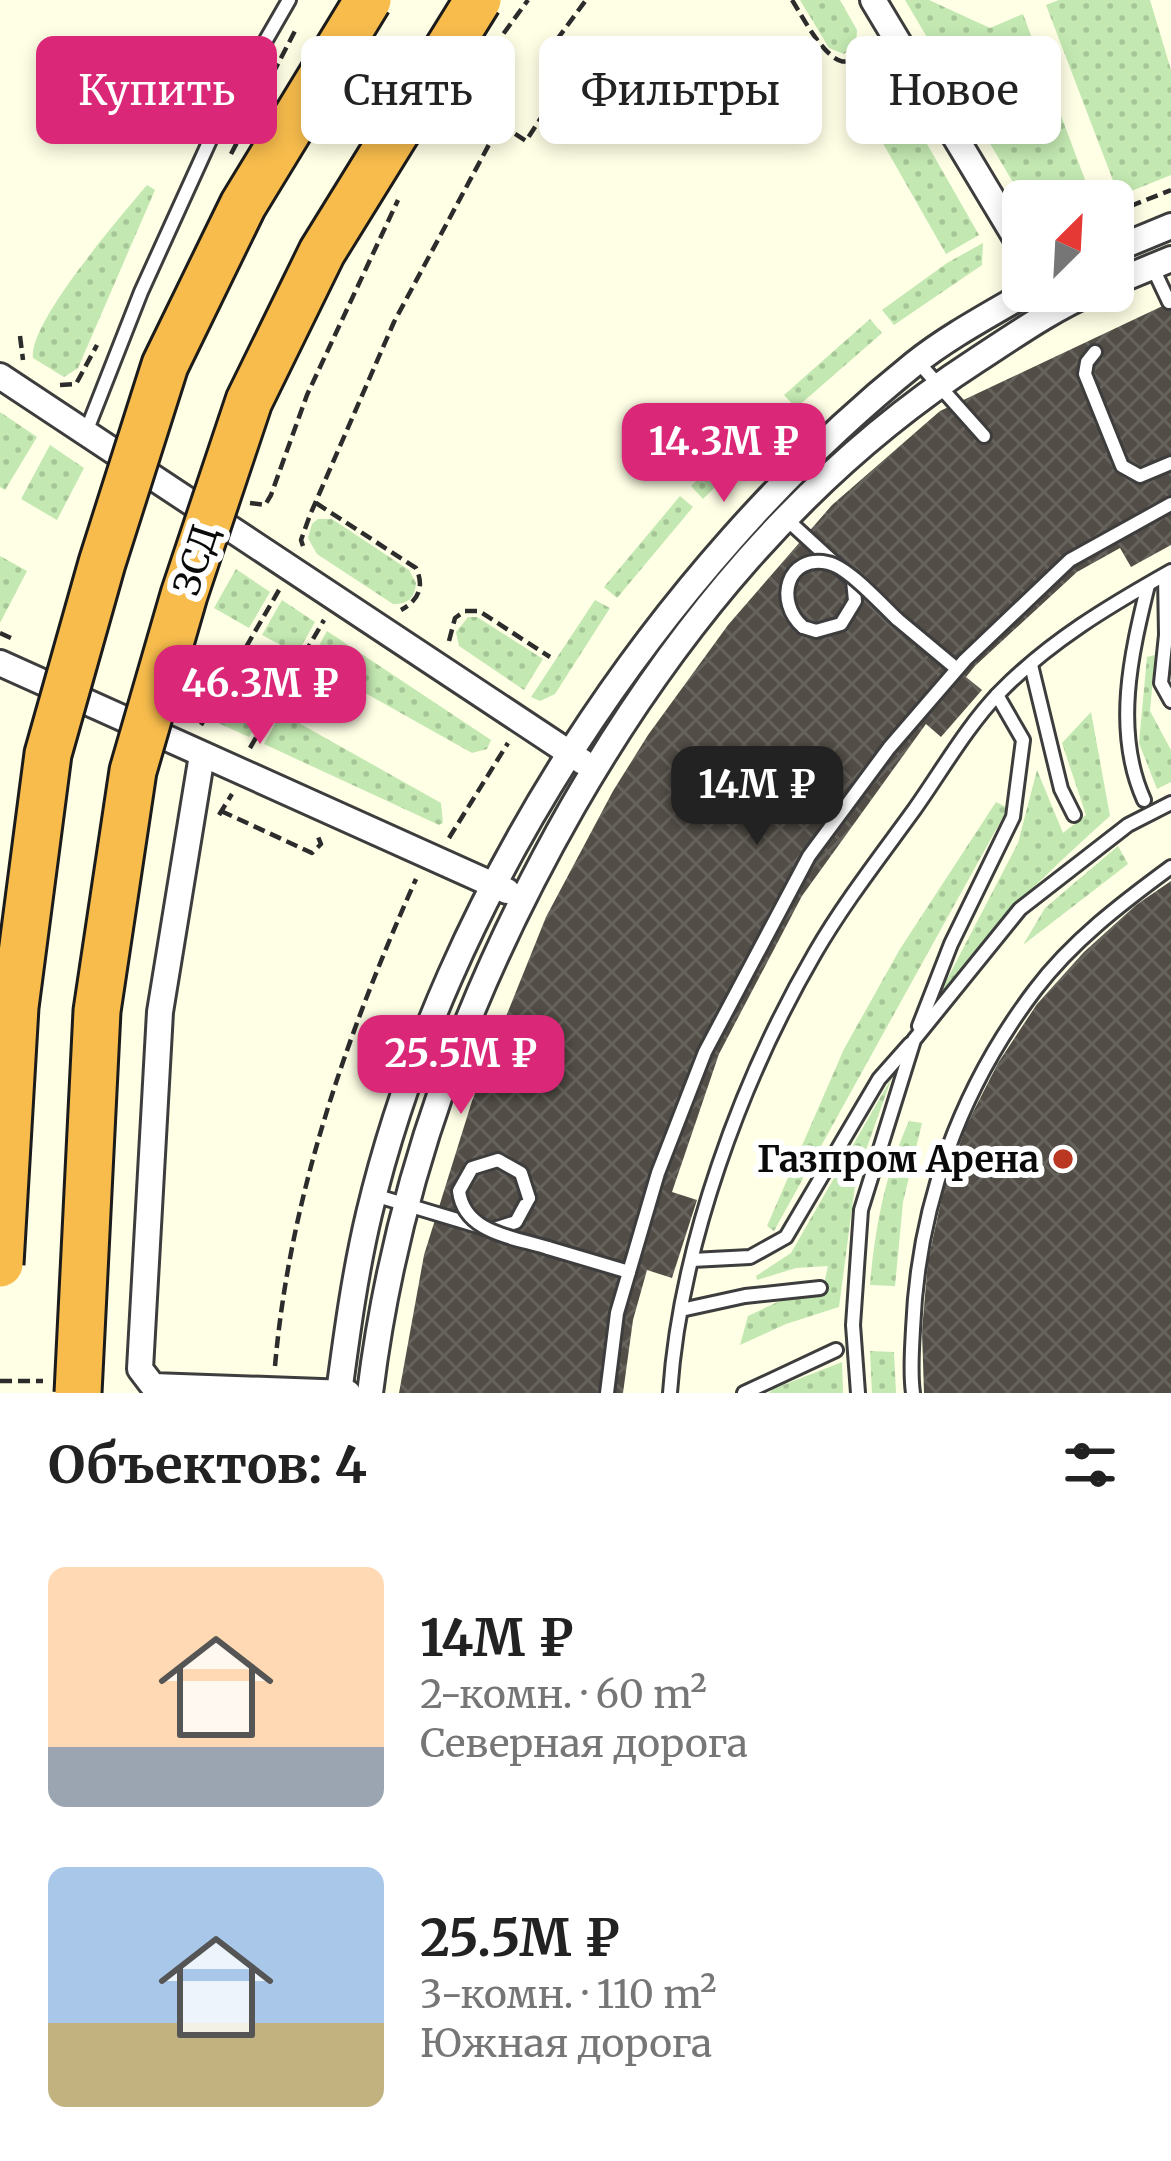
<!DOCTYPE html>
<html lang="ru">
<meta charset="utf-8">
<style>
body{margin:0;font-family:Merriweather,serif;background:#f2f2f2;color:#222;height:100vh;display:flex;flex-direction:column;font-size:45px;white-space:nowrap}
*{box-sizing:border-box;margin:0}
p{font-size:39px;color:#767676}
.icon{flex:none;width:66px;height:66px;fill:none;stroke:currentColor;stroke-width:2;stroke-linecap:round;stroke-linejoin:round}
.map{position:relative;height:1393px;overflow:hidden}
.sheet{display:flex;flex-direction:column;background:#fff;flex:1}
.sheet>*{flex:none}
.hud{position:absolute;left:36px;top:36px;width:1101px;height:108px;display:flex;gap:24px}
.needle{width:78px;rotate:24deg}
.fabs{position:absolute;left:1002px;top:180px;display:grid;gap:24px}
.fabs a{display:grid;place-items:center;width:132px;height:132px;border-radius:18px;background:#fff;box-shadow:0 6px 18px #0003;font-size:60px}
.price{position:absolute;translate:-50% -102px;padding:0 27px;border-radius:24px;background:#db2777;color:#fff;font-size:39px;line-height:78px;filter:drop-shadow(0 3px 6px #0008)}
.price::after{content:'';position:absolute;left:50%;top:72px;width:36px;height:27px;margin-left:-18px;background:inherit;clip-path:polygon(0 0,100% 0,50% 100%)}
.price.active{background:#222;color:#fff}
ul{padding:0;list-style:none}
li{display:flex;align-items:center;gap:36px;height:300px;padding:0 48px}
li span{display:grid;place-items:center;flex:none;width:336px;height:240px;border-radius:18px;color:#555}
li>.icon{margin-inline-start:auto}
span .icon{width:144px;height:144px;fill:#fffc;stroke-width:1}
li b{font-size:51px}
h2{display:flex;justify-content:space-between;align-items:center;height:144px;padding:0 48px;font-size:51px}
.tag{padding:0 42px;border-radius:18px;background:#fff;box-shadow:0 6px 18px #0003;font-size:42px;line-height:108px}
.tag.active{background:#db2777;color:#fff}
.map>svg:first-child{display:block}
</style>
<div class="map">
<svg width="1171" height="1393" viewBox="0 0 1171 1393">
<defs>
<pattern id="grass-dots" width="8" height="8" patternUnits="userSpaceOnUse" patternTransform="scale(3)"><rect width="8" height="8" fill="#c3e8b1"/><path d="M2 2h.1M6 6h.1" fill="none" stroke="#a6c697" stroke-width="1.8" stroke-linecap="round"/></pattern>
<pattern id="building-cross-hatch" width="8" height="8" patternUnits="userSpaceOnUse" patternTransform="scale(3)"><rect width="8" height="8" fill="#524d46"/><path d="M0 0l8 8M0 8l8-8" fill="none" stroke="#66625c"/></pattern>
</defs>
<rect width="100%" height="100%" fill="#ffffe6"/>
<g fill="url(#grass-dots)">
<polygon points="800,0 840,0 857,30 856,45 844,54 829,48"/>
<polygon points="905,0 929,0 990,28 1023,14 1093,201 1024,201"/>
<polygon points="1059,0 1150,0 1171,70 1171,175 1119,196 1046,5"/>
<polygon points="890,94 903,102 979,235 946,254 868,117 873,100"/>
<path d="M147,185L155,190L78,368L64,377L33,358C28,323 122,215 147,185Z"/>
<polygon points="983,243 982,265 894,325 882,310 947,263"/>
<polygon points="870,319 882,333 796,408 784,395"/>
<polygon points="773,404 786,417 703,499 691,486"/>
<polygon points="0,412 37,437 5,490 0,487"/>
<polygon points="50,445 84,468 57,520 21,499"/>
<polygon points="680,496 693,507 617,598 604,587"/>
<path d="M318,519H332L409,570L416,583C415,598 408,604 393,604L317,554L308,538L312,524Z"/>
<polygon points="0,556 27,571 0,623"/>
<polygon points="236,569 270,592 249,628 214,608"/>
<polygon points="282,600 315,622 297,654 262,635"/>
<polygon points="595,600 610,608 555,694 540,701 531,697"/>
<polygon points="468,617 477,617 543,659 524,690 459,646 456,632"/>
<polygon points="327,631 491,740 487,749 472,753 310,662"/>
<polygon points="1155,655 1150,711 1171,750 1171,782 1157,789 1139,743 1147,657"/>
<polygon points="185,659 219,679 199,714 164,697"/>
<polygon points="234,686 267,705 249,737 214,721"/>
<path d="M1091,712L1110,816C1050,870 991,925 944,991L942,989L1018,843L1037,770L1063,833L1086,815L1062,743Z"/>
<polygon points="281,713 441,803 443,823 439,825 264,744"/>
<polygon points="996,802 1008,808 774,1231 767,1226 844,1049 900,949"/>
<polygon points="1118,846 1128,864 1023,945 1045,908"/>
<polygon points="892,1077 856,1178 839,1307 786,1324 740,1345 748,1316 786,1298 822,1293 828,1266 796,1268 757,1280 756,1276 791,1253"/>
<path d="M909,1121L922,1123L903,1202L895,1286L870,1285C875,1227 885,1175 909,1121Z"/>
<polygon points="870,1351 894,1352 896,1393 872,1393"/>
<polygon points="842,1362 843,1393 769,1393 773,1389"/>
</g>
<g fill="url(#building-cross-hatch)">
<polygon points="1171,302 1171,545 1131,567 1120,548 1077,572 975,666 966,677 982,690 941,737 926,724 802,896 719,1054 672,1192 697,1200 672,1278 647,1270 633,1320 623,1393 399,1393 424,1255 472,1101 546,917 613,791 648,735 728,625 832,505 940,411"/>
<polygon points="1171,881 1171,1393 924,1393 922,1331 928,1261 943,1192 966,1126 998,1063 1037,1004 1084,952 1136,905"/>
</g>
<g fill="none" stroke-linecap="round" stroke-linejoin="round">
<g stroke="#3d3d3d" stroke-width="18">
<g id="service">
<polyline points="1152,266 1169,302"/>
<polyline points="1095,352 1087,362 1085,374 1122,466 1140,476 1171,463"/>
<polyline points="918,362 984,436"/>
<polyline points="86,432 141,292 216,127 289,0"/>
<polyline points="783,516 853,580 855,601 841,624 816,631 803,627"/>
<polyline points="1165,575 1166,635 1161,683 1171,701"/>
<polyline points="897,619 957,669"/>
<polyline points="1031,665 1061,789 1074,815"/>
<path d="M1144,800C1113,731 1131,654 1148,585"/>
<polyline points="919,1026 951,944 1013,817 1023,740 997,695"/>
<polyline points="374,1195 491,1230 516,1222 529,1198"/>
<polyline points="548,1248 629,1272"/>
<polyline points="692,1260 750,1257 786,1237 879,1079 910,1044"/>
<polyline points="681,1310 745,1296 820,1288"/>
<polyline points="607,1393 617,1313 658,1173 705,1052 809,856 889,748 965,660 1070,560 1171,504"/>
<path d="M670,1393C680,1247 741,1080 815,953C844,903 880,857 914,810C941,772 967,726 1000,692C1050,641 1109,606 1171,571"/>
<polyline points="744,1393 836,1350"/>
<polyline points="858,1393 853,1325 861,1210 914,1040 1020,909 1128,825 1171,803"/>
<path d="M913,1393C910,1372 912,1350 913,1329C918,1205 960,1089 1035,990C1072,941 1122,903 1171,867"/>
</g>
</g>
<g stroke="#3d3d3d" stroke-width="30">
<g id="minor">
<polyline points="873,0 1023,250"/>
<polyline points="1113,250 1171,226"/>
<polyline points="1113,283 1171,259"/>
<polyline points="0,376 583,762"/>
<polyline points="0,663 507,891"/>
<polyline points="202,755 160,1012 140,1369 153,1386 348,1393"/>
<path d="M339,1393C347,1333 355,1273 369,1214C445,895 659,569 914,364C949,336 991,314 1030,291"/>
<path d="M370,1393C396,1182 468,990 573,806C675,629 804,472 977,360C1014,336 1052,309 1094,291"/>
</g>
</g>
<g stroke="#2c2c2c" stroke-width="4.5" stroke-dasharray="12 6" stroke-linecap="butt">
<path d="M792,0C806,22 845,101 865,37"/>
<polyline points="493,48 528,0"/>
<polyline points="231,154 295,31"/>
<polyline points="1113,213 1171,190"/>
<polyline points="20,336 23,360"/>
<polyline points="60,385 76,384 97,345"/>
<polyline points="250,503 265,505 271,495 307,395 398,200"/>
<path d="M316,503L416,568C425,587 418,601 401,610"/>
<polyline points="303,546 301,540 310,515 394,322 500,124 526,141 575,65 550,49 586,0"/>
<polyline points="0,633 13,639"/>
<polyline points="449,641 455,618 465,611 479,611 550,657"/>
<polyline points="201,725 279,590"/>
<polyline points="250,748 324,620"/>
<polyline points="221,811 312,853 321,844 316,832"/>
<polyline points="219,815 232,794"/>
<polyline points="449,838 508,743"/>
<path d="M275,1366C290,1195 347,1034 416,879"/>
<polyline points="0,1381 43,1381"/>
</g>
<use href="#service" stroke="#fff" stroke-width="12"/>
<use href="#minor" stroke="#fff" stroke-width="24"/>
<g stroke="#3d3d3d" stroke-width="18" stroke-linecap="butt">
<g id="service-bridge">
<path d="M803,627C774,601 787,554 828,563C848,567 881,604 897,619"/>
<path d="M529,1198L521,1173L498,1160L472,1168L459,1191C464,1233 513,1237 548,1248"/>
</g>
</g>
<g stroke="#1b1b1b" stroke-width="51" stroke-linecap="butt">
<g id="motorway-bridge">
<polyline points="0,1264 15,1007 48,754 102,563 165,365 243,205 368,0"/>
<polyline points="78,1393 97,1011 133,771 184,595 249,401 322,252 478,0"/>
</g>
</g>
<use href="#service-bridge" stroke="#fff" stroke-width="12"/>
<use href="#motorway-bridge" stroke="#f7bc4c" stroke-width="45"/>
</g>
<circle fill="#ba3821" stroke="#fff" stroke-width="4.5" cx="1063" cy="1159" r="12"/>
<g text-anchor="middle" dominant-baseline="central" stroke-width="12" stroke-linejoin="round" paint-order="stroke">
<g font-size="36" fill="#0a0a0a" stroke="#fff">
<text transform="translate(196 560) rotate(-72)">ЗСД</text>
</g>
<g font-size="36" font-weight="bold" fill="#0a0a0a" stroke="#fff" text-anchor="end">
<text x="1039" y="1159">Газпром Арена</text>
</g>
</g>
</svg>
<div class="fabs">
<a><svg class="needle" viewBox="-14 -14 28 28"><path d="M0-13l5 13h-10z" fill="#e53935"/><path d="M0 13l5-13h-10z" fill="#767676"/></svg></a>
</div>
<b class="price" style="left:724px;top:505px">14.3M ₽</b>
<b class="price" style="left:260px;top:747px">46.3M ₽</b>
<b class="price active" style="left:757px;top:848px">14M ₽</b>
<b class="price" style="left:461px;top:1117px">25.5M ₽</b>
<div class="hud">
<a class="tag active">Купить</a>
<a class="tag">Снять</a>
<a class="tag">Фильтры</a>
<a class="tag">Новое</a>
</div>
</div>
<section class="sheet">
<h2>Объектов: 4<svg class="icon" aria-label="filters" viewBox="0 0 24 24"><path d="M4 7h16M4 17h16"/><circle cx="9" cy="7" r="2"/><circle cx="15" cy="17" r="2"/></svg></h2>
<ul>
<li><span style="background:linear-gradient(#ffd9b3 75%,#9aa5b1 0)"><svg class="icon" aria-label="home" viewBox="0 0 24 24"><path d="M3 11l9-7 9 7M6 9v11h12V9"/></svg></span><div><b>14M ₽</b><p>2-комн. · 60 m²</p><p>Северная дорога</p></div></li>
<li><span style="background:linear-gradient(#a9c7e8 65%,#c2b280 0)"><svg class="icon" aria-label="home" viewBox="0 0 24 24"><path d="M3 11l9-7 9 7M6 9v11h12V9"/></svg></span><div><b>25.5M ₽</b><p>3-комн. · 110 m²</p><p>Южная дорога</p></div></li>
</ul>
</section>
